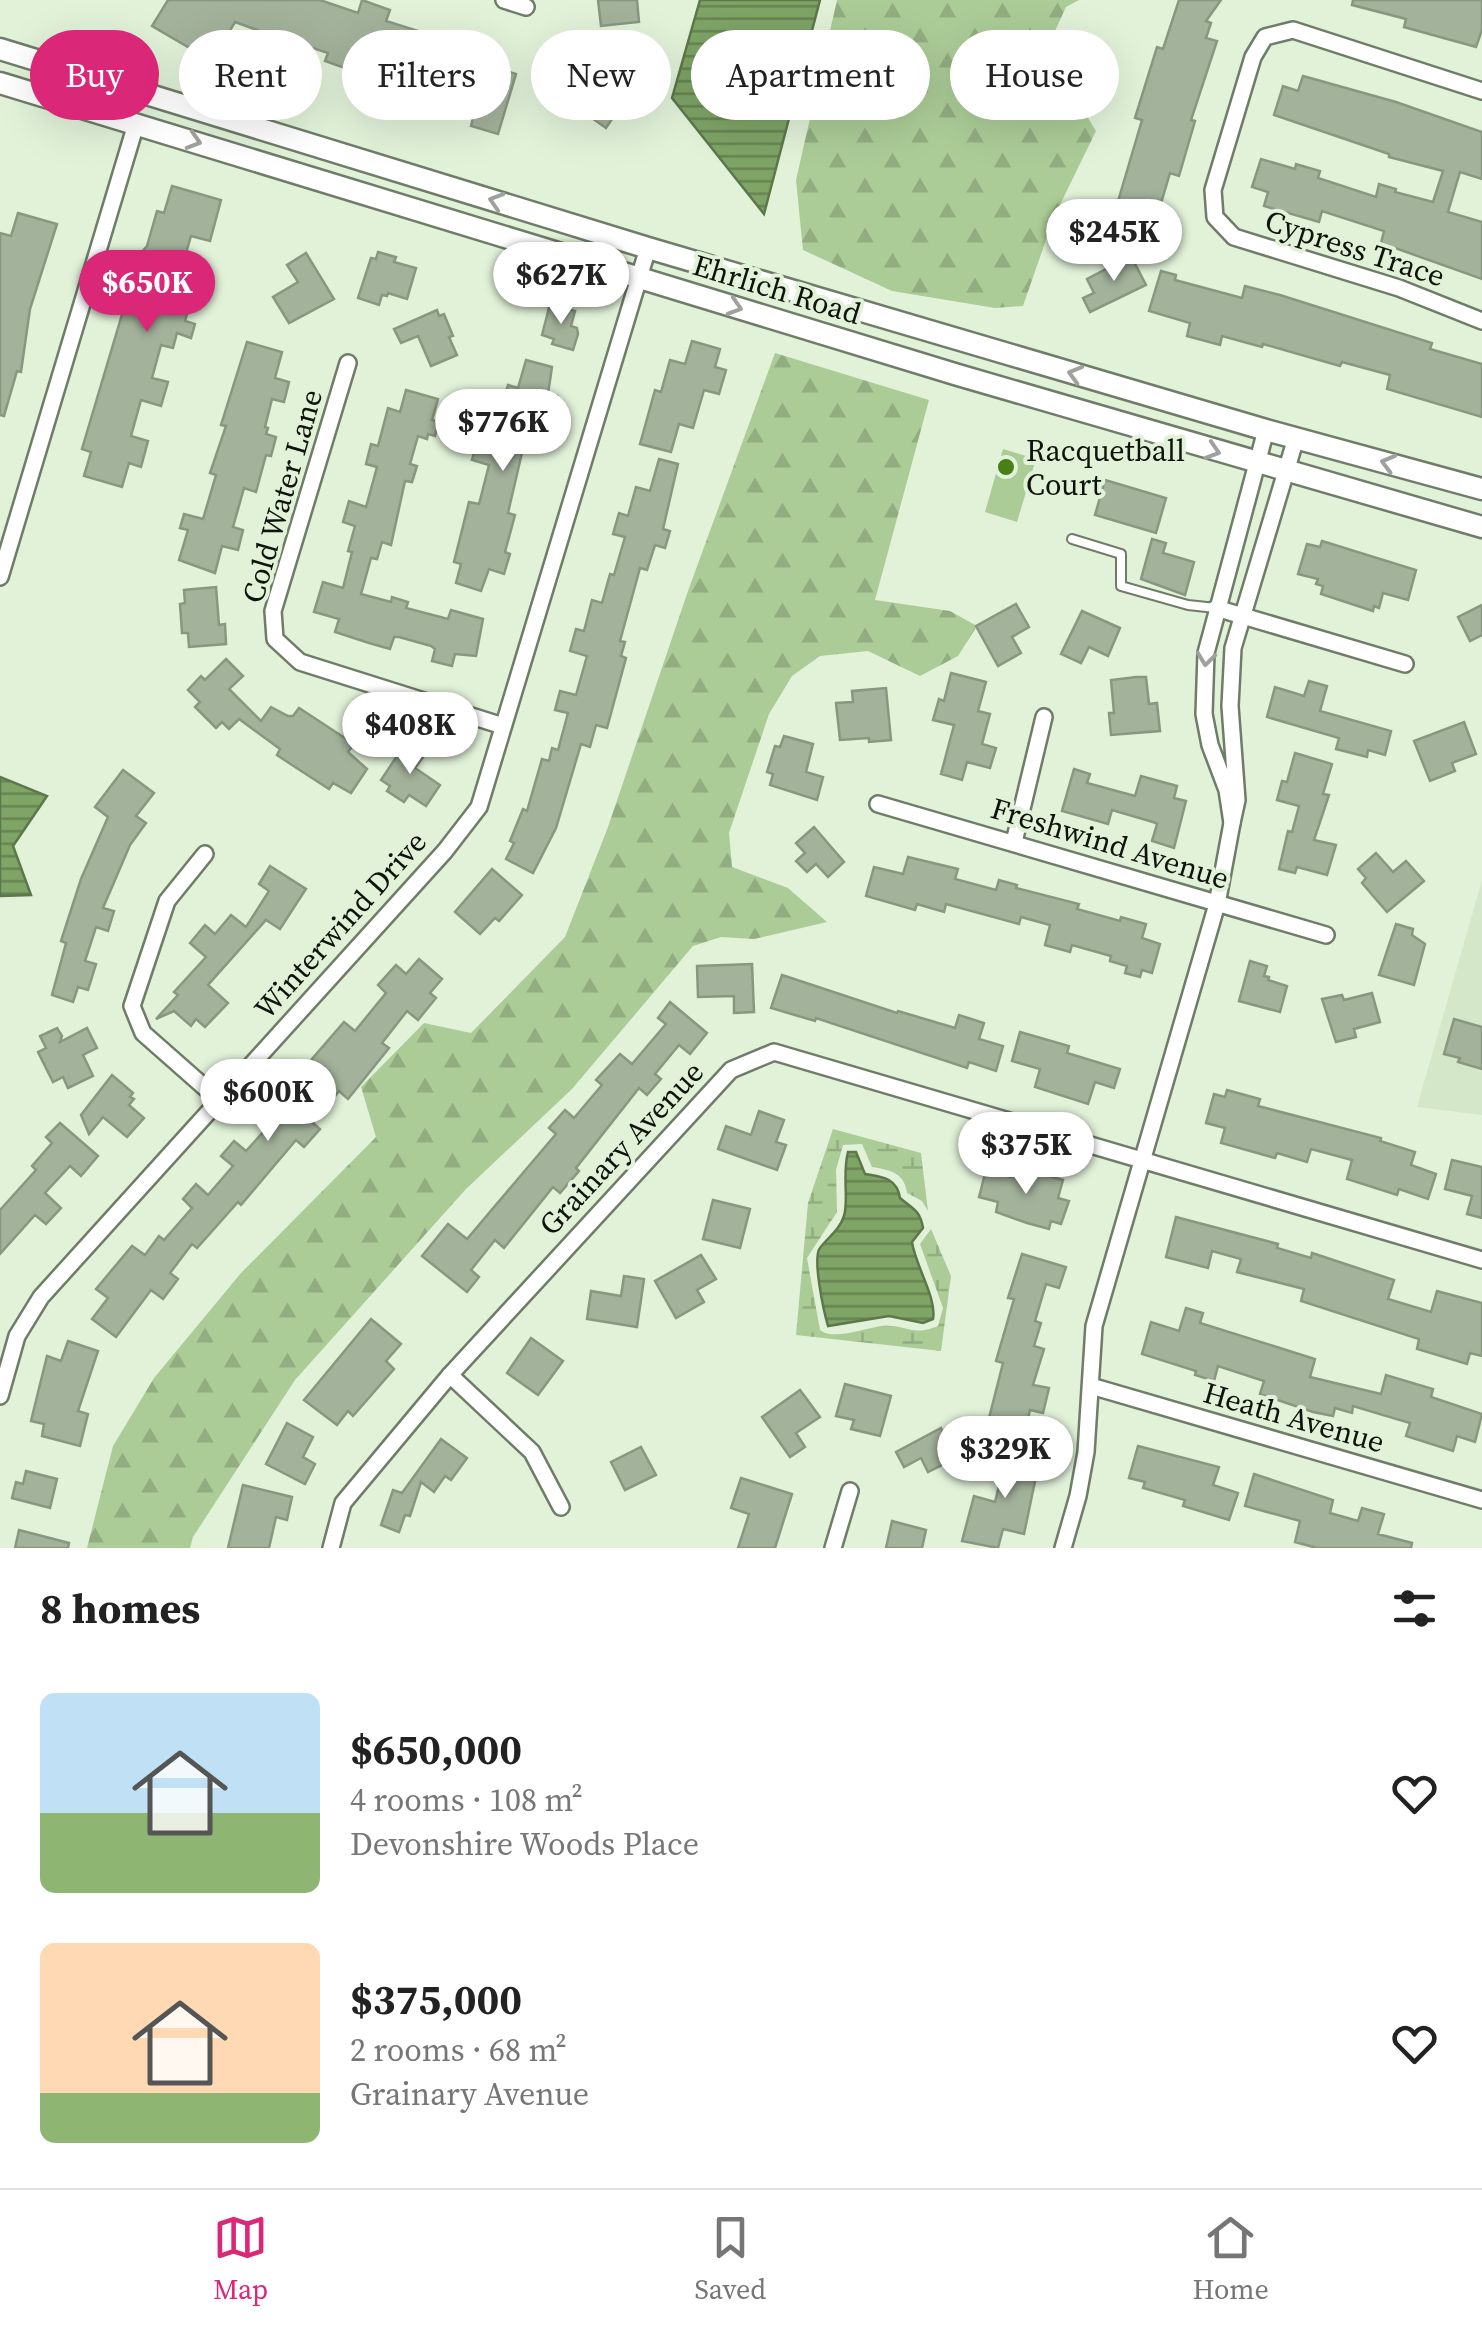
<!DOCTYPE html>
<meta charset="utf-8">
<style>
body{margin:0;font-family:"Source Serif 4",serif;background:#f2f2f2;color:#222;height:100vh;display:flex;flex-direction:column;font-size:38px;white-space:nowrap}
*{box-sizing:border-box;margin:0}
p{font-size:32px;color:#767676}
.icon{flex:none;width:55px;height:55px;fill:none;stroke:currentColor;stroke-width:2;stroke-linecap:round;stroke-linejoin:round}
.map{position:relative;height:1548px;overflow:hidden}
.panel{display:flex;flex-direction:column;background:#fff;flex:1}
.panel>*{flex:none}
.hud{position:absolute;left:30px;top:30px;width:1422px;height:90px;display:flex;gap:20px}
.price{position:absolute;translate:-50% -85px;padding:0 22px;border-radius:35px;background:#fff;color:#222;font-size:32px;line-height:65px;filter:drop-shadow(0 2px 5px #0008)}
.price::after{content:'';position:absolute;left:50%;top:60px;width:30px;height:22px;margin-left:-15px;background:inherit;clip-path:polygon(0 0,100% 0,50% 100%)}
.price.current{background:#db2777;color:#fff}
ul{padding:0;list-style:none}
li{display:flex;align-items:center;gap:30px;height:250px;padding:0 40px}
li span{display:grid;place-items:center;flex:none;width:280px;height:200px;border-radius:15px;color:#555}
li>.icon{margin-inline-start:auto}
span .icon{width:120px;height:120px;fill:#fffc;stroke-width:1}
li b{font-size:42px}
h2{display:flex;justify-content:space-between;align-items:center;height:120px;padding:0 40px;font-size:42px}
.chip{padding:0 35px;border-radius:45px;background:#fff;box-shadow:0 10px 40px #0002;font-size:35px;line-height:90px}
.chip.current{background:#db2777;color:#fff}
.dock{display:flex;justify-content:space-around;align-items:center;height:140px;border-top:2px solid #e0e0e0;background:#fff;font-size:28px;color:#767676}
.dock a{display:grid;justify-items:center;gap:5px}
.dock .current{color:#db2777}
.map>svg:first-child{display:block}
</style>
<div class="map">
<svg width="1482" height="1548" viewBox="0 0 1482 1548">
<defs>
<pattern id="forest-firs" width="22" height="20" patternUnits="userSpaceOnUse" patternTransform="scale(2.5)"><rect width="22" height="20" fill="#abcc97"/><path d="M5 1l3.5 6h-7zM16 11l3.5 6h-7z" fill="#92ae81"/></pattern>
<pattern id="wetland-marsh" width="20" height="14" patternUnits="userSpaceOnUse" patternTransform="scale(2.5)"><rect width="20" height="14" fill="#abcc97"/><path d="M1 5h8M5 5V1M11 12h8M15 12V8" fill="none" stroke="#92ae81"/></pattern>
<pattern id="water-rules" width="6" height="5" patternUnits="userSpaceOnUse" patternTransform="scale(2.5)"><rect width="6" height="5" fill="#7ea466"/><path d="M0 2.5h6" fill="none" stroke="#668452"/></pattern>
</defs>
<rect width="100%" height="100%" fill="#e2f2d9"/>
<polygon fill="#d4e7c8" points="1482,880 1482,1115 1417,1107"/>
<polygon fill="#abcc97" points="1003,449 1036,459 1017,522 985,512"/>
<g fill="url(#forest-firs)">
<polygon points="837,0 1079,0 1066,7 1021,105 1027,120 1071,90 1096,131 1054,217 1023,306 995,308 892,291 803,250 796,180"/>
<polygon points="775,353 929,400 875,600 950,611 977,626 958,656 920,676 868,651 820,656 792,676 769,714 729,833 732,867 788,888 827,922 754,939 721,937 693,946 572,1089 466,1189 295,1380 193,1537 190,1548 87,1548 113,1446 154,1378 241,1273 376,1137 361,1087 424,1023 471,1033 565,937 608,827 688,591"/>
</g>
<path fill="url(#wetland-marsh)" d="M833,1129L921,1153L928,1211L922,1201L907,1193C904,1172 890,1170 872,1167L862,1144L843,1145L836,1170L837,1212L807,1258L820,1330C834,1341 864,1328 882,1326C906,1324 912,1337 938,1326L943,1308L920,1244L931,1229L951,1276L941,1351L796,1335L808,1203Z"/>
<g fill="url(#water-rules)" stroke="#5c784b" stroke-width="2.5">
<polygon points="700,0 820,0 764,214 672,98"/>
<polygon points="0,777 47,796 13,846 31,895 0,896"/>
<path d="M848,1152H856L865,1174C883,1177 897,1178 900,1198C913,1209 920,1210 923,1228L912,1242C915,1265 937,1298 933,1319L923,1323L889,1316L828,1326C824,1312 812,1258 820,1248C828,1237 839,1231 844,1216C849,1200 842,1174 848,1152Z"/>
</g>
<g fill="#a3b29b" stroke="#899780" stroke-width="2.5">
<polygon points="168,0 320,0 358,13 362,0 390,10 386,21 491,54 487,65 516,74 498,134 471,126 474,114 445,106 447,97 380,77 383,67 358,58 353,71 325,61 328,53 289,40 285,52 256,43 260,31 235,22 219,49 207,42 200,54 152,26"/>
<polygon points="598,0 637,0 639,22 601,26"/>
<polygon points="1179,0 1221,0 1206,21 1211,23 1206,38 1217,41 1191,120 1195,121 1179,176 1170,173 1159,210 1145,206 1130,249 1089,234 1101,203 1116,208 1142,120 1135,118 1157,47 1163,49"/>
<polygon points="1353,0 1482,0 1482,30 1476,47 1404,27 1406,19 1352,5"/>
<polygon points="581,39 628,72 613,93 624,101 606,128 572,104 567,111 544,95"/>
<polygon points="1303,76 1396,102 1482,132 1482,179 1460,172 1448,212 1482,222 1482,279 1381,243 1384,231 1322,211 1319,222 1264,206 1268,192 1252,187 1261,159 1295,169 1296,164 1320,171 1318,178 1376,197 1379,184 1396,189 1395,192 1433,202 1443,171 1389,157 1389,154 1274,115 1283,86 1298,91"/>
<polygon points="172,186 221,200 210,241 191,236 179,277 196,283 185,321 195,324 191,338 177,333 173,348 161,345 152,378 168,382 161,406 141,400 131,436 148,441 141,467 129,463 122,487 84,476 91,452 82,449 140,254 147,246 157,211 164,213"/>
<polygon points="18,213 57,224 30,309 21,372 17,371 4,416 0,415 0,233 11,236"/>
<polygon points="378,252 396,257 394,262 416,268 407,299 388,293 387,296 382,295 379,305 358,298 371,258 376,259"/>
<polygon points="306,253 334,299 289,323 273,297 298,282 287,265"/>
<polygon points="1131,256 1146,285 1090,312 1083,298 1094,293 1087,279"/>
<polygon points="1161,271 1176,275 1175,280 1242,298 1245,286 1280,295 1432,343 1430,349 1482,364 1482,417 1387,389 1390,375 1342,362 1340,366 1263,344 1262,347 1222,336 1220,345 1187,336 1190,323 1149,311"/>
<polygon points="550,304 575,311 571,326 577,328 578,334 573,350 552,344 554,339 542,335"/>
<polygon points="437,310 439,316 444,314 453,336 449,337 457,355 431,366 418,336 401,343 394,329"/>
<polygon points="692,341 720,349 715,367 726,370 719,394 704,390 693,428 679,424 671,452 640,444 655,390 661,392 670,360 685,364"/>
<polygon points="247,342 282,352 275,378 289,382 284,402 272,399 265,427 268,428 266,434 276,437 271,456 266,455 256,492 244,488 233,527 243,530 238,550 222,546 215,573 179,560 188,530 180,528 184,514 203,519 216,475 210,473 226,426 221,425"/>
<polygon points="526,360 552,367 548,394 557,396 539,448 524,444 508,513 515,515 505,552 510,554 504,574 489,569 481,591 456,583 461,564 454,562 469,502 479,504 489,465 472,460 485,414 498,418 508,385 518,388"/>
<polygon points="406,390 438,399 432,420 439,422 435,436 428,434 427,439 418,436 410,464 417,466 412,482 405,481 391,545 382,542 377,559 371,558 361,594 391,602 392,597 408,602 406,608 448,619 451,610 483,619 476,656 455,654 452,666 432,661 435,649 431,646 399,637 394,637 390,649 369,643 335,632 339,619 314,612 323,582 343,588 352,552 348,551 355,526 343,522 349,501 366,507 377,467 366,464 371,444 378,446 388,408 400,412"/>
<polygon points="659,459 678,464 663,529 670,531 665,548 655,545 647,570 640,568 620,641 625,642 621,656 626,658 607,728 596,725 590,747 581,744 556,828 533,873 506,859 514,843 510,841 523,809 527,811 542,759 549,761 552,748 558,750 568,713 555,710 560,691 576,695 587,656 570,651 576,629 584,631 592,600 602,603 610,574 614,575 625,537 613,534 619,513 628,516 636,487 650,491"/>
<polygon points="1105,480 1166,498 1156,533 1095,515"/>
<polygon points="1152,539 1166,543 1163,553 1194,562 1185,595 1141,579"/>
<polygon points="1322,541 1416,570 1408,600 1383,593 1379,608 1374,606 1373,611 1321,594 1323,586 1316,584 1318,579 1298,574 1307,544 1320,547"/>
<polygon points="216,587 219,625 225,624 226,644 189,647 188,633 182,633 180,604 185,603 184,590"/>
<polygon points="1016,604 1029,627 1012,637 1021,653 998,666 976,626"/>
<polygon points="1482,605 1482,635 1470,641 1458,617"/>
<polygon points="1082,611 1120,628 1108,656 1089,647 1081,663 1061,654"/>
<polygon points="226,659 243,676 229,689 261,721 271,707 288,716 293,716 299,708 354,744 348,752 367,769 351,793 333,783 329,789 292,765 277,755 280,749 239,719 229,729 222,722 216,728 195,707 200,702 188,690 201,676 205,680"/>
<polygon points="951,673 986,682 978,711 990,714 982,744 996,748 990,768 967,762 962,780 941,774 954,725 933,720 939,699 944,701"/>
<polygon points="1136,677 1146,677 1149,704 1157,703 1160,731 1111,735 1109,713 1114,713 1111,680"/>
<polygon points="1309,681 1327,686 1320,711 1391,731 1385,755 1368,750 1367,757 1336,749 1339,738 1267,717 1275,687 1304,696"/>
<polygon points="886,688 891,740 869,742 869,738 840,740 836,703 853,702 852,691"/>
<polygon points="1464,722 1476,754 1452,763 1455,771 1430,781 1414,741"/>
<polygon points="784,736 813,744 806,772 823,777 817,800 770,785 773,774 767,772 775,746 780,747"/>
<polygon points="407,741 426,753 415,768 440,785 426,806 409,795 404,802 387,791 390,786 381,780"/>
<polygon points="1295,753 1332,764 1323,794 1329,795 1314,840 1336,845 1327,875 1297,867 1295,873 1279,869 1288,831 1292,832 1299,806 1277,800 1282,781 1287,782"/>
<polygon points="1074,769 1090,774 1087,783 1135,796 1141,776 1177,786 1174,798 1186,801 1174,848 1152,841 1157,824 1153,822 1112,810 1108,824 1062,811"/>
<polygon points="123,770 154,793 136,816 146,823 130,845 103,908 114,911 108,931 96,927 85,961 96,964 88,990 78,987 73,1002 52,995 66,943 61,941 81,879 108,817 95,807"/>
<polygon points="814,827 844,862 828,877 816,864 807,872 796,861 805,853 796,843"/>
<polygon points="1376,853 1393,872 1406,861 1424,881 1387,912 1362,883 1366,878 1358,869"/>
<polygon points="908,857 958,869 955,879 996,890 999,880 1017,885 1016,888 1079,904 1077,909 1120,921 1121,917 1146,924 1142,938 1160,944 1152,973 1142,970 1140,977 1125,973 1127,966 1110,961 1111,956 1072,945 1070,952 1045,945 1050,925 1021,917 1019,924 946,904 944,912 917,904 915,910 866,896 874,867 903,874"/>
<polygon points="270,866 306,889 280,929 266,920 208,985 228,1003 205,1027 196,1019 191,1026 174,1011 156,1019 178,995 174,992 206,957 190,943 205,925 215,934 231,915 246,927 269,891 259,884"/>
<polygon points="492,869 522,895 499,921 495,918 480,934 455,912"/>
<polygon points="1396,924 1413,929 1412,935 1425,944 1414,985 1379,975"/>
<polygon points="419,959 442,979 430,993 436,998 418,1020 407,1011 382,1043 389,1048 348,1099 339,1091 313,1123 320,1129 304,1147 296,1140 241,1205 238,1202 197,1248 192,1244 170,1273 178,1279 163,1299 151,1290 116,1337 92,1319 108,1298 96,1289 132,1246 145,1255 159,1236 164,1240 192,1208 183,1199 196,1184 208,1195 233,1166 221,1156 234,1141 246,1151 276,1118 266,1109 280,1094 291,1104 315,1074 306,1066 344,1022 355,1031 386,993 378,985 396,965 406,974"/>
<polygon points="1250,961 1267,966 1264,976 1269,977 1268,980 1287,986 1280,1012 1239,1001"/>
<polygon points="752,964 754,1012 734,1013 734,996 698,997 697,966"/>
<polygon points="782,975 897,1013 898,1011 955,1028 959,1015 984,1023 979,1039 1003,1046 996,1071 969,1062 967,1068 816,1018 815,1021 771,1008"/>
<polygon points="1372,993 1380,1022 1354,1029 1356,1037 1336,1042 1322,999 1342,995 1344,1000"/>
<polygon points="670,1002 707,1033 690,1054 679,1045 655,1074 661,1079 647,1095 639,1088 576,1168 579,1171 560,1193 553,1187 504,1248 495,1240 471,1270 479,1277 467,1292 422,1256 448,1224 467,1239 556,1134 549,1128 565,1110 574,1118 602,1085 596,1080 620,1054 632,1064 666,1024 658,1018"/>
<polygon points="1454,1019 1482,1027 1482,1069 1458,1062 1460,1058 1444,1054"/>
<polygon points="57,1028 62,1036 60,1042 87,1028 97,1048 83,1055 93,1076 68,1088 63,1077 53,1082 38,1052 46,1048 40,1036"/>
<polygon points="1020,1032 1069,1046 1067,1053 1120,1069 1114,1088 1095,1082 1088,1104 1035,1087 1040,1069 1012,1061"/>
<polygon points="112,1075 133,1093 130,1097 134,1099 129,1105 144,1118 127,1137 103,1117 89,1134 81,1115"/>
<polygon points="1227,1090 1260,1099 1258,1106 1381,1138 1380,1141 1415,1152 1411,1165 1436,1174 1428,1199 1399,1189 1397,1195 1347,1179 1352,1160 1311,1149 1307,1162 1277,1153 1275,1158 1221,1143 1225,1128 1206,1123 1214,1094 1225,1097"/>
<polygon points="759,1111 784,1120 776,1142 786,1145 777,1170 718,1149 726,1126 751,1135"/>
<polygon points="60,1123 98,1156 81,1176 70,1166 45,1193 61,1208 46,1224 35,1215 0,1254 0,1210 36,1170 32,1166 52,1143 46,1137"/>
<polygon points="1452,1160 1482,1167 1482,1218 1467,1214 1472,1196 1445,1189"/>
<polygon points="1014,1167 1063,1180 1058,1198 1069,1201 1061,1224 1051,1221 1049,1229 1027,1223 996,1212 998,1202 979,1197 986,1170 1011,1177"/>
<polygon points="713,1200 750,1209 740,1248 703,1239"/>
<polygon points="1176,1217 1278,1244 1277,1248 1311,1258 1312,1253 1394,1280 1388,1299 1431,1312 1437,1291 1482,1303 1482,1356 1470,1353 1467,1364 1417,1349 1419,1339 1301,1301 1304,1289 1237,1272 1241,1259 1212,1251 1208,1268 1166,1257"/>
<polygon points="1022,1254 1066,1267 1059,1288 1046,1284 1035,1321 1041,1323 1034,1346 1044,1349 1033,1385 1049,1388 1043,1413 1030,1410 1025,1431 988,1422 1003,1363 996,1361 1014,1299 1008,1298"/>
<polygon points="701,1255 716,1279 697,1290 704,1302 676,1318 655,1281"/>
<polygon points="624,1276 644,1279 637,1327 587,1319 591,1291 621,1296"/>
<polygon points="1186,1308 1203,1313 1200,1323 1315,1359 1310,1377 1381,1394 1386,1375 1433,1389 1431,1397 1482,1414 1475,1442 1457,1436 1453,1451 1406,1436 1410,1423 1353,1406 1352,1413 1335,1408 1333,1416 1313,1412 1260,1394 1264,1381 1218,1366 1214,1381 1195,1375 1196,1371 1142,1354 1151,1322 1179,1331"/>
<polygon points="371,1319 401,1344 386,1361 394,1369 353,1416 348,1411 337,1425 304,1400"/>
<polygon points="531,1338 563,1361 538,1395 507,1373"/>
<polygon points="68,1341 98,1351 78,1411 88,1414 80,1446 42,1436 44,1424 31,1421 47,1356 61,1361"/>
<polygon points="845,1384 891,1396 880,1436 851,1429 854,1420 836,1416"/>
<polygon points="800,1390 820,1417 796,1433 805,1447 790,1457 762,1417"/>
<polygon points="287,1423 313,1437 303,1457 315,1464 305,1484 266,1464"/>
<polygon points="941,1428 956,1458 928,1472 921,1458 904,1467 896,1452"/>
<polygon points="441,1439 467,1458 451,1480 445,1476 434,1492 421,1482 410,1516 405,1515 399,1532 381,1525 393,1490 402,1493"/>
<polygon points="1009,1445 1037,1452 1034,1466 1038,1467 1024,1534 1003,1529 998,1548 962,1541 974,1496 995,1502"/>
<polygon points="1138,1446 1219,1467 1213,1485 1238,1493 1229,1520 1183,1506 1185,1500 1143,1488 1145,1482 1129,1478"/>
<polygon points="641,1447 656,1475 625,1490 611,1462"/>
<polygon points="26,1471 57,1479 50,1508 12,1498 16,1482 23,1484"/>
<polygon points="1254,1474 1333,1500 1330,1513 1358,1521 1362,1508 1384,1514 1378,1534 1412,1543 1411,1548 1317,1548 1295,1542 1300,1521 1245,1506"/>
<polygon points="741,1478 792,1494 775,1548 738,1548 749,1514 731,1508"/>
<polygon points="243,1485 292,1497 287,1520 276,1517 269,1548 228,1548"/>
<polygon points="892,1521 926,1530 922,1548 886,1548"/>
<polygon points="19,1530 69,1543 68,1548 15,1548"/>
</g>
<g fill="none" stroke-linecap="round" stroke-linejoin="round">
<g stroke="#6f7c67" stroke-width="12">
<polyline id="lane" points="1072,539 1121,554 1121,586 1188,605 1216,608"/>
</g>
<g stroke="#6f7c67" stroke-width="20">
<g id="street">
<polyline points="504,0 526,7"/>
<polyline points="1482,91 1293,30 1265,37 1253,57 1213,190 1215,217 1234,237 1399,288 1482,321"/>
<polyline points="348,363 273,611 275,639 300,662 503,726"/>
<polyline points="1266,430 1206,653 1204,714 1210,745 1227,790 1232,823 1237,800 1230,706 1233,648 1296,438"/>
<polyline points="0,577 136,124"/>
<polyline points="1216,608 1405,664"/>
<polyline points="878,804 1326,935"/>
<polyline points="1014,842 1044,717"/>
<polyline points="205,854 167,901 132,1006 143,1033 219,1100"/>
<polyline points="450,1375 532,1452 561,1507"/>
<polyline points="1091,1386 1482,1500"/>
<polyline points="0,1396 17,1336 41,1297 445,851 479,807 648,248"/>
<polyline points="331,1548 343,1503 450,1375 731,1070 774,1052 1482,1260"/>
<polyline points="833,1548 850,1491"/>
<polyline points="1063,1548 1078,1496 1086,1452 1094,1326 1217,904 1232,823"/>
</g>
</g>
<g stroke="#6f7c67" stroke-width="25">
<g id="secondary">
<polyline points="0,49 648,248 1266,430 1482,489"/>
<polyline points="0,83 958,375 1482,527"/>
</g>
</g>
<use href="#lane" stroke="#fff" stroke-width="8"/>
<use href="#street" stroke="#fff" stroke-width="15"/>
<use href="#secondary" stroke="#fff" stroke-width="20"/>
</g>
<defs><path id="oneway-chevron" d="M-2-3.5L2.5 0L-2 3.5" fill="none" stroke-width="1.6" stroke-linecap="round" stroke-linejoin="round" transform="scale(2.5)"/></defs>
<g stroke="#9fa19d">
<use href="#oneway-chevron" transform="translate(194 141) rotate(17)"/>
<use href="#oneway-chevron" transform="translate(496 201) rotate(-163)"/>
<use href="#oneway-chevron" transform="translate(735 307) rotate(17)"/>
<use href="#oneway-chevron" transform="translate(1075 374) rotate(-164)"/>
<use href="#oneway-chevron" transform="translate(1213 451) rotate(17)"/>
<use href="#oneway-chevron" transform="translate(1388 463) rotate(-165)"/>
<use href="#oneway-chevron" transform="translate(1206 659) rotate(97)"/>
</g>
<circle fill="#497f15" stroke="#e2f2d9" stroke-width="4" cx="1006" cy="467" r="10"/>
<g text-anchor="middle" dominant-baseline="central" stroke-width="8" stroke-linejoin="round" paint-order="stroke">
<g font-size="30" fill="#0e130b" stroke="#e2f2d9">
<text transform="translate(1355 248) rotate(18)">Cypress Trace</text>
<text transform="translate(777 289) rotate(17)">Ehrlich Road</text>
<text transform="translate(282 496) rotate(-74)">Cold Water Lane</text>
<text transform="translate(1110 843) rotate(17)">Freshwind Avenue</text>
<text transform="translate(340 925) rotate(-48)">Winterwind Drive</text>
<text transform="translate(621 1148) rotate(-47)">Grainary Avenue</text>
<text transform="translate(1294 1417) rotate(16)">Heath Avenue</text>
</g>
<g font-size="30" fill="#0e130b" stroke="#e2f2d9" text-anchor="start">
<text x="1026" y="450">Racquetball<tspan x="1026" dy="34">Court</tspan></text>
</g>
</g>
</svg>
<b class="price" style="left:1114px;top:284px">$245K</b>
<b class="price" style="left:561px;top:327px">$627K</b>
<b class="price current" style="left:147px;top:335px">$650K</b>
<b class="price" style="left:503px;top:474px">$776K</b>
<b class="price" style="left:410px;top:777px">$408K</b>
<b class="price" style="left:268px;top:1144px">$600K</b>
<b class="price" style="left:1026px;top:1197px">$375K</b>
<b class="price" style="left:1005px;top:1501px">$329K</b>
<div class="hud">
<a class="chip current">Buy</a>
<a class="chip">Rent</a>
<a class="chip">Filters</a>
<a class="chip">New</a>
<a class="chip">Apartment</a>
<a class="chip">House</a>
</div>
</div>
<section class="panel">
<h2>8 homes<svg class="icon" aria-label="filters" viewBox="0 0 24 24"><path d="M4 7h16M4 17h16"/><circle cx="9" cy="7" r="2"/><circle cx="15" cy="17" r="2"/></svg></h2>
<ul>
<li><span style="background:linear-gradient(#bfe0f5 60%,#8fb573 0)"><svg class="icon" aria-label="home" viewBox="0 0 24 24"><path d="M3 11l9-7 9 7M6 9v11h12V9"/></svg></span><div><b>$650,000</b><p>4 rooms · 108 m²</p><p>Devonshire Woods Place</p></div><svg class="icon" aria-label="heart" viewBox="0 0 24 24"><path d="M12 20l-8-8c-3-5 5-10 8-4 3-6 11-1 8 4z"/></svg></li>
<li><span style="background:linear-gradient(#ffd9b3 75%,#8fb573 0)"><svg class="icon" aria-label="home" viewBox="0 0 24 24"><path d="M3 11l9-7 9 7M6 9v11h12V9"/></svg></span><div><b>$375,000</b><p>2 rooms · 68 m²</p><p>Grainary Avenue</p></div><svg class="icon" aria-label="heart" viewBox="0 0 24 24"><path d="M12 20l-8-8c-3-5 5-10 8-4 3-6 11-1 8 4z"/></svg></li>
</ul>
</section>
<nav class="dock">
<a class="current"><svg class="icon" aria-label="map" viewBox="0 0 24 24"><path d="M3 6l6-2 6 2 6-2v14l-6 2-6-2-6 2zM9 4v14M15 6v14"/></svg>Map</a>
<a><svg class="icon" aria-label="saved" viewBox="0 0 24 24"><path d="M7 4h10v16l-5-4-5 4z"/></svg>Saved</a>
<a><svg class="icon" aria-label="home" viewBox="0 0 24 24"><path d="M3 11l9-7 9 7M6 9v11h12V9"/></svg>Home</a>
</nav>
